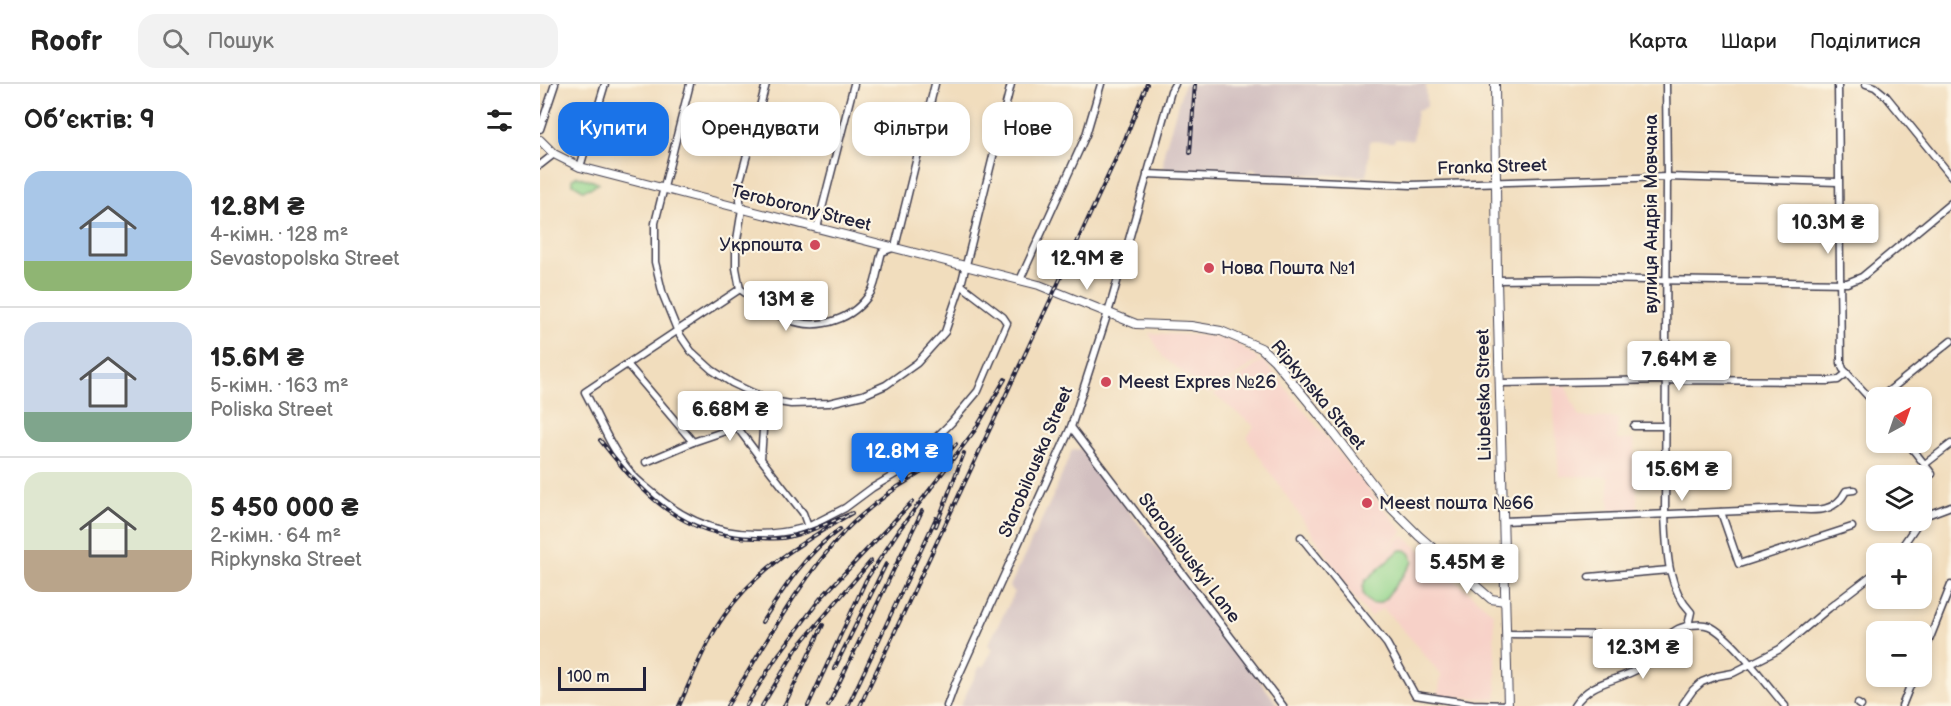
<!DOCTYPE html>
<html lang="uk">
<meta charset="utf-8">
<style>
body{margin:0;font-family:"Balsamiq Sans",sans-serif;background:#f2f2f2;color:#222;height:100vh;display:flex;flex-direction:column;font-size:22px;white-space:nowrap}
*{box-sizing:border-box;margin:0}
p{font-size:20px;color:#767676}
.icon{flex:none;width:33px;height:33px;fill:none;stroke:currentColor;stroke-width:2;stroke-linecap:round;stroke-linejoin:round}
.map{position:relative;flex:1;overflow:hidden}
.sheet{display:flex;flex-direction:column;background:#fff;width:540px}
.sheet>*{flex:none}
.hud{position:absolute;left:18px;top:18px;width:570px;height:54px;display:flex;gap:12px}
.needle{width:39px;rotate:40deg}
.fabs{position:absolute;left:1326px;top:303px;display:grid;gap:12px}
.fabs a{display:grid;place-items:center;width:66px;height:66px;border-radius:12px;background:#fff;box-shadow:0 3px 9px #0003;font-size:30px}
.scale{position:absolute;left:18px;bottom:15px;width:88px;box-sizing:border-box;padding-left:6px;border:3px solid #22223b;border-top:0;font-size:16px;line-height:21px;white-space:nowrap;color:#22223b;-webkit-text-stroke:4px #fcf5e5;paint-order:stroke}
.price{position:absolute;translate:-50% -51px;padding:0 14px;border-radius:6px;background:#fff;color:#222;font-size:20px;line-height:39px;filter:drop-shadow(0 2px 3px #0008)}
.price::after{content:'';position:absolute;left:50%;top:36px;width:18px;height:14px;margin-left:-9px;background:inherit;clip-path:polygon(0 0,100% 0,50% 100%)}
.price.on{background:#1a73e8;color:#fff}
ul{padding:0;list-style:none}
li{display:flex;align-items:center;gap:18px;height:150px;padding:0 24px}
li+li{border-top:2px solid #e0e0e0}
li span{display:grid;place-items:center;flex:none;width:168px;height:120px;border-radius:18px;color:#555}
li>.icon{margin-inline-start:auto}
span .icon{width:72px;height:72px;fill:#fffc;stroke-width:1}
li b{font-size:26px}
h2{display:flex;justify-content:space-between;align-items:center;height:72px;padding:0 24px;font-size:26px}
.tag{padding:0 21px;border-radius:18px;background:#fff;box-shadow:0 3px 9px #0003;font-size:21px;line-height:54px}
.tag.on{background:#1a73e8;color:#fff}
header{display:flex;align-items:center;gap:36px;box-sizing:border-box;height:84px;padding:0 30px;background:#fff;border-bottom:2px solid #e0e0e0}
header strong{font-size:28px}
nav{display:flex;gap:33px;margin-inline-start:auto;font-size:21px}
.search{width:420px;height:54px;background:#f2f2f2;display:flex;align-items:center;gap:15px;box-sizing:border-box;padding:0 21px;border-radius:18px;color:#767676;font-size:22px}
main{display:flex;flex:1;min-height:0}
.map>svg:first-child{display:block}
</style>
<header>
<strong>Roofr</strong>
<div class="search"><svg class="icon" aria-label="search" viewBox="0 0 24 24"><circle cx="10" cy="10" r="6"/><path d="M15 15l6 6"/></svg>Пошук</div>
<nav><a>Карта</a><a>Шари</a><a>Поділитися</a></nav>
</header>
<main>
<section class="sheet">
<h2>Об’єктів: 9<svg class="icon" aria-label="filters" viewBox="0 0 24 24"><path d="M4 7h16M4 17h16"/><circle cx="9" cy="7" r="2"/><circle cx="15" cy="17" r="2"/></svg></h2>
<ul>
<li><span style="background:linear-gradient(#a9c7e8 75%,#8fb573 0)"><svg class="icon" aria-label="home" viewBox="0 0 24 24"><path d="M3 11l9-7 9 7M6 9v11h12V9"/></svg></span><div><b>12.8M ₴</b><p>4-кімн. · 128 m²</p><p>Sevastopolska Street</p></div></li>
<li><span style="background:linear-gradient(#c9d6e8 75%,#7fa58c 0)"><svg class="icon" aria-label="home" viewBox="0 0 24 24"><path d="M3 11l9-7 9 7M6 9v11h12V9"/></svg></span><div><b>15.6M ₴</b><p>5-кімн. · 163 m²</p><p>Poliska Street</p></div></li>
<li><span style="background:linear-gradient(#dfe7d0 65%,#b9a48a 0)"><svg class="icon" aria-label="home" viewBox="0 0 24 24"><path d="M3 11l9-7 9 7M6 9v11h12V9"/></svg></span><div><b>5 450 000 ₴</b><p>2-кімн. · 64 m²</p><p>Ripkynska Street</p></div></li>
</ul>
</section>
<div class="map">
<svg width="1411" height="622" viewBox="0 0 1411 622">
<rect width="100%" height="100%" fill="#fcf5e5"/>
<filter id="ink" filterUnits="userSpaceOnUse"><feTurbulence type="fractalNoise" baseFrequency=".0167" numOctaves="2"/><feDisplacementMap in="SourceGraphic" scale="12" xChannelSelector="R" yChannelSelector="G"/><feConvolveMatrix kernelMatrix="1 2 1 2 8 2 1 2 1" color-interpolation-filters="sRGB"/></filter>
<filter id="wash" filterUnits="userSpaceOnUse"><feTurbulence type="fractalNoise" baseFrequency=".008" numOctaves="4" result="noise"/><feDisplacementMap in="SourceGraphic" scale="24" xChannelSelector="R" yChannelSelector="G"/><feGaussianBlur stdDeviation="1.35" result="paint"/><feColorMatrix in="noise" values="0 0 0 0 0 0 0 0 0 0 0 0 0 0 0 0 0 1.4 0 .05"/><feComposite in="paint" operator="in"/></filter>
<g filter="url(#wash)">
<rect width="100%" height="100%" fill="#f1ddbd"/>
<g fill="#f7d1c8">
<polygon points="609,249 674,252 697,259 719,276 669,310 623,273"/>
<polygon points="723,276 863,448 841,471 863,451 953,529 957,615 898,612 901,591 873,557 843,524 830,533 806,503 807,501 707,354 714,342 674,311"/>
<polygon points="1012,301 1025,301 1039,333 1078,334 1077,356 1094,356 1098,430 1070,430 1068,393 1019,392"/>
</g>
<g fill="#d2bfc0">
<polygon points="644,0 886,0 887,23 877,26 873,56 855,55 854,58 830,57 827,92 718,89 714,84 707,88 623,85 624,68"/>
<polygon points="541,365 739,622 420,622 440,582 443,583 453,565 448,561 475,508 469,504 513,412 532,366"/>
</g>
<g fill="#92d48b" stroke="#5a7b63" stroke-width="1.5">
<polygon points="37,92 59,99 53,103 43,106 33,100 33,94"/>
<path d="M860,466H866L871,470L873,478L845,515L839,519L832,520C823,514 820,508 825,497Z"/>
</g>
</g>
<g filter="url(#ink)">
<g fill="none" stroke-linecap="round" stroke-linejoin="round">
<g stroke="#413e4e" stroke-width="9">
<g id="minor">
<polyline points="150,0 115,139 115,178 123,211 138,248 151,267 172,286 192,299 213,309 232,317 251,320 289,319 323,311 346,301 377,279 405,248 421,201 471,0"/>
<path d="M1126,0L1127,93L1125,431C1127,465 1126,502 1151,528L1149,537L1150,542"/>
<polyline points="1298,0 1301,279 1303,285 1336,321"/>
<polyline points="1326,0 1335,3 1346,12 1411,92"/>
<polyline points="0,45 15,0"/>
<polyline points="0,81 14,70"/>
<polyline points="40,83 65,0"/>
<polyline points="607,90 871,101 1127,93 1298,98"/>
<polyline points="201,93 226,0"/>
<path d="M200,96V117L202,125L196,162V184L200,205C230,227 257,250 296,236C311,231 322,222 331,208C337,198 338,180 342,168L355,163L395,0"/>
<polyline points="277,144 314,0"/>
<polyline points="480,196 546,51 561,0"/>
<polyline points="957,196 1040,195 1307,199 1322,193 1411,119"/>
<path d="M200,205L45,308C59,334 71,365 90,388C96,396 106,403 114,410C160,450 210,458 268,443"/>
<polyline points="87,280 153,358 106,378"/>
<polyline points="960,299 1125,296 1288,297 1298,296 1307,289"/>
<polyline points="1340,314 1411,257"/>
<polyline points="232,317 223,346 221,375 263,429 268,443 305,424 332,404 364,385 411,339 438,307 467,239 463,233 421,201"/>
<polyline points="1094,342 1125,342"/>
<polyline points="531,343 743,622"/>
<polyline points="153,358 197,343 221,375"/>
<polyline points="1367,358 1392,390"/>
<polyline points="1385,380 1411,360"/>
<polyline points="1181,428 1199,480 1312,443"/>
<polyline points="1382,435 1384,432 1411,422"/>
<path d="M964,437L1249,425C1272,426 1294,431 1306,407L1314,406"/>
<polyline points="761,453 847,560 875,611 933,620 968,621"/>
<polyline points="1357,470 1380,436"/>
<polyline points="1049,493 1129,486"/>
<polyline points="967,550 1089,551"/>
<polyline points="1382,574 1411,501"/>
<polyline points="1143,620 1153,606 1162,598 1177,592 1193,589 1240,565 1289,524 1336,488"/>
<polyline points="1318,620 1321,622"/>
<polyline points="407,622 415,600 531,343 571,219 631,7 635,0"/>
<path d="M1034,622C1051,596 1077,598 1100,584C1117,574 1121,553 1138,545C1146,541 1161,539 1169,542C1189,550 1230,604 1245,622"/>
<polyline points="1362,622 1374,592"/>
</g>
</g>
<g stroke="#413e4e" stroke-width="10">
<g id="major">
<polyline points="955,0 957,196 968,622"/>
<polyline points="0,56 14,70 40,83 499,201 596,240 651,242 681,247 721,264 734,276 785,338 851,424 879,452 951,515 965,517"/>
</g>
</g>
<use href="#minor" stroke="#fff" stroke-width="6"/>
<use href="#major" stroke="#fff" stroke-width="8"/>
<g stroke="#22223b" stroke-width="4">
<g id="rail">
<polyline points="650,69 655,0"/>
<path d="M60,356C103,410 141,453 216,454C224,454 234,455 243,454C266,450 290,438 312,429C264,457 216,485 184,532C165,559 153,592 139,622"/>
<polyline points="348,409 401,376 416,360"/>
<polyline points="396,442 424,369"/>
<path d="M222,538C244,504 266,469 300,445"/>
<polyline points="294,585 346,480"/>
<path d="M187,622C224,563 258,498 305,447C320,431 337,418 355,405"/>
<polyline points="206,622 236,574 280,515 372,418"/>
<polyline points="222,622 257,564 331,477"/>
<polyline points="244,622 283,541"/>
<polyline points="268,622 326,496 359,446 435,346 465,295"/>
<polyline points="288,622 382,427"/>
<polyline points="308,622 396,434"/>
<polyline points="320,622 515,206 585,55 607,0"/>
</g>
</g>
<use href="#rail" stroke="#fcf5e5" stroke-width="1.5" stroke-dasharray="4.5" stroke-linecap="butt"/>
</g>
</g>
<g fill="#d1495b" stroke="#fcf5e5" stroke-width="2">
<circle cx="275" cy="161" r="6"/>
<circle cx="669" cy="184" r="6"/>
<circle cx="566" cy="298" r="6"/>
<circle cx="827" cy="419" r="6"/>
</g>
<g text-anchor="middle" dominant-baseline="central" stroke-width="4.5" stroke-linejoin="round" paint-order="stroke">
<g font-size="18" fill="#22223b" stroke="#fcf5e5">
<text transform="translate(952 83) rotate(-2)">Franka Street</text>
<text transform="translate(261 124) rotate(14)">Teroborony Street</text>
<text transform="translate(1111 130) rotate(-90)">вулиця Андрія Мовчана</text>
<text transform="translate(778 311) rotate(50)">Ripkynska Street</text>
<text transform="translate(944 311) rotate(-91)">Liubetska Street</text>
<text transform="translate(496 378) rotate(-67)">Starobilouska Street</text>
<text transform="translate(649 474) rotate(53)">Starobilouskyi Lane</text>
</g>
<g font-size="18" fill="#22223b" stroke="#fcf5e5" text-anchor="start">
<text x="263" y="161" text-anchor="end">Укрпошта</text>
<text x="681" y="184">Нова Пошта №1</text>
<text x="578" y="298">Meest Expres №26</text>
<text x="839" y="419">Meest пошта №66</text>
</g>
</g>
</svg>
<div class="fabs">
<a><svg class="needle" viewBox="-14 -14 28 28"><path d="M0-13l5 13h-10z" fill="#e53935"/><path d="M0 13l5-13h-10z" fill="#767676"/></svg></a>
<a><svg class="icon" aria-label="layers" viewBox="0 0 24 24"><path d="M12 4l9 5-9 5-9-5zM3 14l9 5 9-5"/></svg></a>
<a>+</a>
<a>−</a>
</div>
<div class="scale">100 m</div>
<b class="price" style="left:1288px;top:171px">10.3M ₴</b>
<b class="price" style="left:547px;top:207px">12.9M ₴</b>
<b class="price" style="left:246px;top:248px">13M ₴</b>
<b class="price" style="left:1139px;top:308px">7.64M ₴</b>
<b class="price" style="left:190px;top:358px">6.68M ₴</b>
<b class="price on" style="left:362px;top:400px">12.8M ₴</b>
<b class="price" style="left:1142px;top:418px">15.6M ₴</b>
<b class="price" style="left:927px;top:511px">5.45M ₴</b>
<b class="price" style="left:1103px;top:596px">12.3M ₴</b>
<div class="hud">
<a class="tag on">Купити</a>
<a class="tag">Орендувати</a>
<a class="tag">Фільтри</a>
<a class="tag">Нове</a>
</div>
</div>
</main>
